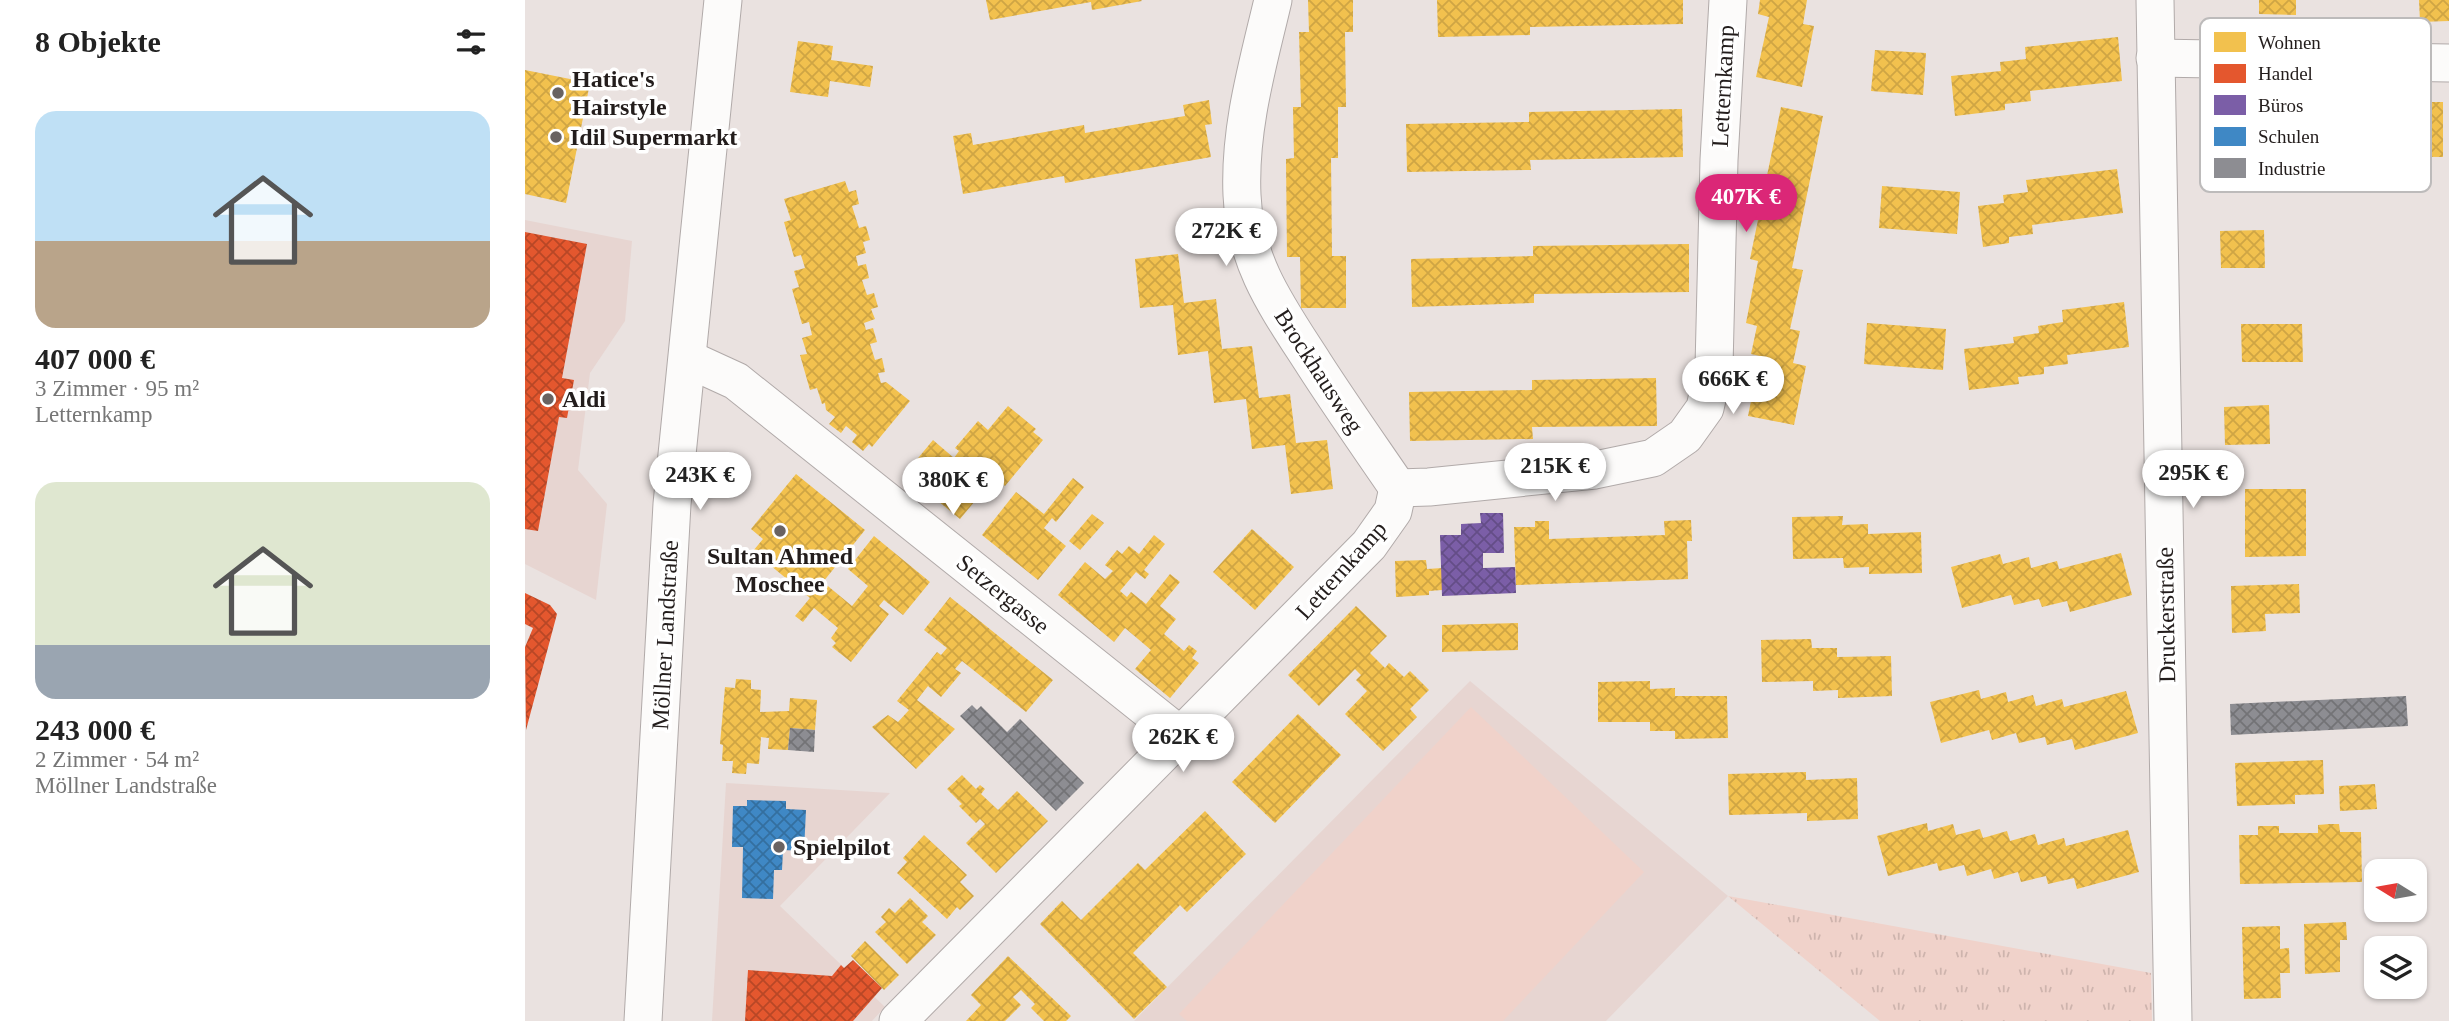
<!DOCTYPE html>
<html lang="de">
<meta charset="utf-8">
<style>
body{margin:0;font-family:Georgia,serif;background:#f2f2f2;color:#222;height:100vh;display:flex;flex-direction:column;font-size:26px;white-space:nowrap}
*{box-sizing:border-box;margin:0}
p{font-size:23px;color:#767676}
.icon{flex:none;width:38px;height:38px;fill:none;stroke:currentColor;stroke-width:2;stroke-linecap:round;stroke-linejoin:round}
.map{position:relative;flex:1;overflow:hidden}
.panel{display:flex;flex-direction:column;background:#fff;width:525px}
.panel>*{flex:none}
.needle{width:46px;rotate:281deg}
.controls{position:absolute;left:1839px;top:859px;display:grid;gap:14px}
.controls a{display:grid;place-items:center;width:63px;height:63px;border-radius:14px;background:#fff;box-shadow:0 2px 5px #0004;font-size:35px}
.price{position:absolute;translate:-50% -60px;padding:0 16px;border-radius:24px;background:#fff;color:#222;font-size:23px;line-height:46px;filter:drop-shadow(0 2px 4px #0008)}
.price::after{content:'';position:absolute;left:50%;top:42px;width:21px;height:16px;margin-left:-10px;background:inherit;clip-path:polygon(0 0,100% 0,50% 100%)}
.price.selected{background:#db2777;color:#fff}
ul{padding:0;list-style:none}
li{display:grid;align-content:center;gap:14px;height:371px;padding:0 35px}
li span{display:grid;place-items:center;height:217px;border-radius:21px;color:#555}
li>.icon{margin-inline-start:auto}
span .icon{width:126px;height:126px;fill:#fffc;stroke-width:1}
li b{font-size:30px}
h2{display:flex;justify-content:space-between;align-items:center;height:84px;padding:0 35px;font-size:30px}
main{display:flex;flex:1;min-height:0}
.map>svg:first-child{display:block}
</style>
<main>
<section class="panel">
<h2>8 Objekte<svg class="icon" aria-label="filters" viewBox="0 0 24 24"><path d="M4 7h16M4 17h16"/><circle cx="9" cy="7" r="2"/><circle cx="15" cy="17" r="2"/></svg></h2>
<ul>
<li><span style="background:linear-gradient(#bfe0f5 60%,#b9a48a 0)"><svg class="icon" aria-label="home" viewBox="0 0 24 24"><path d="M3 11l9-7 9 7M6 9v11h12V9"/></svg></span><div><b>407 000 €</b><p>3 Zimmer · 95 m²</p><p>Letternkamp</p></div></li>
<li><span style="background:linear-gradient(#dfe7d0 75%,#9aa5b1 0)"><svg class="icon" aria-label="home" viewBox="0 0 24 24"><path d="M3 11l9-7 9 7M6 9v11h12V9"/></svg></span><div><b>243 000 €</b><p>2 Zimmer · 54 m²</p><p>Möllner Landstraße</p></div></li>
</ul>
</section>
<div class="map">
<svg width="1924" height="1021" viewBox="0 0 1924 1021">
<defs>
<pattern id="grass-tufts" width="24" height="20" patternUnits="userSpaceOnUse" patternTransform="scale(1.75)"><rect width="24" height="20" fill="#f0d2ca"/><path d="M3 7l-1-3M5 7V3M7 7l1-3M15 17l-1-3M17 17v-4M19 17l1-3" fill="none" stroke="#ceb4ad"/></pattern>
<pattern id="homes-cross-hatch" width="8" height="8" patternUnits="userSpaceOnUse" patternTransform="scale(1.75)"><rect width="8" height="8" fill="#f2c14e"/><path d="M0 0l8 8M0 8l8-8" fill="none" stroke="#cfa544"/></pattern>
<pattern id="shops-cross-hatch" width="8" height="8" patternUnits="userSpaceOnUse" patternTransform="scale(1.75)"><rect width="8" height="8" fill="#e4572e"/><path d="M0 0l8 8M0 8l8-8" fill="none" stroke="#b84726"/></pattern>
<pattern id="offices-cross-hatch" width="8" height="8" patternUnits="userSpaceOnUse" patternTransform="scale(1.75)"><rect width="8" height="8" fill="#7b5ea7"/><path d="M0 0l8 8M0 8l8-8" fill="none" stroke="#644d87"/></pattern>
<pattern id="schools-cross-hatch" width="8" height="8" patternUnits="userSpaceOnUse" patternTransform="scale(1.75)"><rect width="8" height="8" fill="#3f88c5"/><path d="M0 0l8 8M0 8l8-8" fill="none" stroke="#346f9f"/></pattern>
<pattern id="industry-cross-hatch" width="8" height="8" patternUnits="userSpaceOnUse" patternTransform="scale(1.75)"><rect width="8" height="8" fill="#8d8d92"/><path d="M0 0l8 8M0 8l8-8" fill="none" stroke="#737376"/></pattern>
</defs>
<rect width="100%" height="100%" fill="#eae2e0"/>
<g fill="#e7d5d1">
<polygon points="0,220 107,241 100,321 65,373 53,470 82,504 71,600 0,564"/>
<polygon points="945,681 1203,896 1081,1021 609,1021"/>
<polygon points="201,783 365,793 255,906 360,1007 347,1021 187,1021"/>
</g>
<polygon fill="url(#grass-tufts)" points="1203,896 1626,973 1627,1021 1355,1021"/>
<polygon fill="#f0d2ca" points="946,707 1119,872 978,1021 662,1021 654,1014"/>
<g fill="url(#homes-cross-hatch)">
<polygon points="461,0 616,0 617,1 567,10 566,2 465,20"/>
<polygon points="783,0 828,0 828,32 820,32 821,107 813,107 813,158 806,158 807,256 821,256 821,308 776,308 775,257 762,257 761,159 769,158 768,107 776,107 774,32 784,32"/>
<polygon points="912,0 1158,0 1158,24 1005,27 1005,35 913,37"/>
<polygon points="1235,0 1282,0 1278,24 1289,26 1277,87 1231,77 1244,17 1233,14"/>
<polygon points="1734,0 1771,0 1771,15 1734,14"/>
<polygon points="1894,0 1924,0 1924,21 1895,22"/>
<polygon points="1593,37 1597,81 1505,91 1506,101 1480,104 1480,110 1430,116 1426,76 1476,71 1475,62 1501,59 1500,47"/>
<polygon points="273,41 308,46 306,60 348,66 345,87 305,81 303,97 265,92"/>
<polygon points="1350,50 1401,53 1398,95 1346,91"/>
<polygon points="0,70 65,83 41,203 0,194"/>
<polygon points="684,100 687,124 680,125 686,157 540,183 539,176 438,194 428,136 446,133 448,145 559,125 560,133 660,116 658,105"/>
<polygon points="1811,102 1918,102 1918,157 1811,156"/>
<polygon points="1256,107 1298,116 1267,268 1278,270 1265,329 1275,331 1268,363 1281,366 1269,425 1223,416 1235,356 1226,354 1232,326 1221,323 1233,261 1225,259"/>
<polygon points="1157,109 1158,157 1005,160 1006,170 882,172 881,124 1004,122 1004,112"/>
<polygon points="1592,169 1598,213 1507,225 1508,234 1484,237 1484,243 1458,247 1453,206 1479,203 1478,195 1503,192 1501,180"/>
<polygon points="320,181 324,192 331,190 334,204 327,206 334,228 341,226 345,240 338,242 341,253 331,256 333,266 341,264 344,278 337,280 342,295 349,293 353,307 346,309 350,319 339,323 341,330 348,328 352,342 345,344 350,360 357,358 360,372 353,373 356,383 361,382 385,401 347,447 344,444 338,451 327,442 332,435 321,426 316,433 304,424 310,417 301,410 300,403 297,404 292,388 285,390 275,355 282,354 277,338 287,335 284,322 277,324 267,289 274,287 269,271 280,268 276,255 269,257 259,222 266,220 259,199"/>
<polygon points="1357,186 1435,192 1432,234 1354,228"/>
<polygon points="1739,230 1740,268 1696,268 1695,231"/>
<polygon points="1164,244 1164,292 1009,294 1009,303 887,307 886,259 1008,256 1008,246"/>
<polygon points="653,254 659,303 691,299 697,349 727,346 734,398 765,394 771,443 802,440 808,489 766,494 760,445 727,449 721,399 689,403 683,351 653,355 648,305 615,308 610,259"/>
<polygon points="1599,302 1604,347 1542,355 1543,364 1519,367 1519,374 1493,377 1494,384 1444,390 1439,349 1489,343 1488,337 1514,333 1513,326 1538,322 1537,310"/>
<polygon points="1342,323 1421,329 1418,370 1339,364"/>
<polygon points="1716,324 1777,324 1778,362 1717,362"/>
<polygon points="1131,378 1132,426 1007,427 1008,439 885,441 884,392 1007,390 1007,380"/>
<polygon points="1744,405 1745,444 1700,445 1699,407"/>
<polygon points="483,406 511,429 508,432 518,440 480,486 470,477 435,519 380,474 408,440 429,458 434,451 430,448 453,421 463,430"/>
<polygon points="271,474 340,530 298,582 327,606 343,586 323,569 349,536 405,582 378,615 359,600 354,606 364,614 326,662 307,647 311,643 306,638 313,628 289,608 278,622 270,616 285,598 228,551 238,539 226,529"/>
<polygon points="548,478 559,487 531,522 527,518 519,528 541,546 513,580 457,535 491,492 519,514"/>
<polygon points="1720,489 1781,489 1781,556 1720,557"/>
<polygon points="567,514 579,523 555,550 544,541"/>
<polygon points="1318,516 1317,525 1343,524 1343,534 1396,532 1397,573 1344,574 1344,567 1319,568 1318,558 1268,559 1267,517"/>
<polygon points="1166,520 1167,541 1162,541 1163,579 991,585 989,527 1010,527 1010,521 1024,521 1024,539 1140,535 1139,521"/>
<polygon points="727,529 769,567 730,610 688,572"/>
<polygon points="629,535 640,544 619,570 624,574 620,579 611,572 595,591 602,597 606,592 621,604 645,574 655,582 635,606 651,619 639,634 659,651 664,645 672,651 667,658 674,663 645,698 610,669 626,650 600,628 589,642 533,595 560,562 580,579 588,571 580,565 592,550 597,554 604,546 614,554"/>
<polygon points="1596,553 1607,595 1545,612 1542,601 1517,607 1514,599 1489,605 1486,595 1437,608 1426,567 1475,554 1478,564 1504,557 1506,568 1532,561 1534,569"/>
<polygon points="901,560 902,569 917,568 917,590 904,591 904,595 871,597 870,561"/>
<polygon points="1774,584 1775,613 1740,614 1741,631 1707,633 1706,586"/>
<polygon points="425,597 528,680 501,712 437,661 430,669 436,673 416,697 403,686 392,700 430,729 391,769 347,727 363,715 373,722 384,710 372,701 412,652 416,655 422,648 399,630"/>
<polygon points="831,606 862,636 845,653 860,668 864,663 879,677 885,671 904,690 885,709 892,717 858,751 820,714 842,691 831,680 836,675 830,669 794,706 763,675"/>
<polygon points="993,623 993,650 917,652 917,625"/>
<polygon points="1286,639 1287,648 1312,648 1312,657 1366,656 1367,696 1313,698 1313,690 1288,691 1288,681 1237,682 1236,640"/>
<polygon points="211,679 226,680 226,689 236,690 235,712 264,711 265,698 292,700 290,730 265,728 263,750 243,749 244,738 236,737 234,764 222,763 221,774 207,773 208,761 197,761 198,745 195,744 200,687 210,688"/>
<polygon points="1125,681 1125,689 1150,688 1150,696 1202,696 1203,738 1150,739 1150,731 1125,731 1125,722 1073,722 1073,682"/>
<polygon points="1454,690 1456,699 1481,692 1483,702 1508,695 1511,706 1537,699 1539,707 1601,691 1613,733 1550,750 1547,739 1522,745 1520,737 1494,743 1491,733 1467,740 1464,730 1416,743 1405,702"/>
<polygon points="773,714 816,755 750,823 707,782"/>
<polygon points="1798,760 1799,794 1770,795 1770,804 1712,806 1710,763"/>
<polygon points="1281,772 1281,780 1332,778 1333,819 1282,821 1282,813 1204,815 1203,774"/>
<polygon points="437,775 451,789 455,785 460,789 456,794 473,810 492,791 523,821 471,873 441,843 460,824 455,819 451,823 434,806 437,804 422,789"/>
<polygon points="1850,784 1852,809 1815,811 1814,786"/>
<polygon points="680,811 721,854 662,912 655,905 608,953 642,987 609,1019 515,924 537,901 556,920 613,863 620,870"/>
<polygon points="1402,823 1403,831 1428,824 1431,835 1455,829 1458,838 1482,831 1485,841 1510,834 1513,845 1539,838 1541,846 1603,830 1614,872 1552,889 1549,878 1523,884 1521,876 1496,882 1493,872 1469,879 1466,869 1442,876 1439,865 1414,871 1412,863 1363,876 1352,836"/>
<polygon points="1804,824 1814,824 1815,832 1836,832 1837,882 1715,884 1714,835 1733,835 1733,826 1754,826 1754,833 1793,833 1793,825"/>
<polygon points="399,835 442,875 435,882 449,896 435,910 432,907 422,919 372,873 382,862 378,858"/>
<polygon points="385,898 403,916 397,922 411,935 382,964 350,932 361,922 356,917 364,908 370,913"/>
<polygon points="1821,922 1822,940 1815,940 1815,972 1780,974 1779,924"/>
<polygon points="1755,926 1755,949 1764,948 1765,973 1755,973 1756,998 1719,999 1717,927"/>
<polygon points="340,941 374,975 359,990 326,956"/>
<polygon points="483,956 546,1016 541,1021 519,1021 506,1008 510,1004 496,990 488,997 496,1005 480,1021 441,1021 456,1005 446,995"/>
</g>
<g fill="url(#shops-cross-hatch)">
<polygon points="0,232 62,244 37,378 49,380 42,418 34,417 13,531 0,529"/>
<polygon points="0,593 25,605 32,614 1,730 0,647 8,628 0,624"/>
<polygon points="328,960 357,988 328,1021 220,1021 223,970 307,976 316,965 319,968"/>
</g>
<polygon fill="url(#offices-cross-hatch)" points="955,513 978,513 979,553 958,553 958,568 990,567 991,593 917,596 915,535 936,535 936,524 956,523"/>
<polygon fill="url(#schools-cross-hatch)" points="222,800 261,801 261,809 281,810 279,851 258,850 257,870 249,870 248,899 217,898 218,847 207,847 208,806 222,806"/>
<g fill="url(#industry-cross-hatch)">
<polygon points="1881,696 1883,726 1706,735 1705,704"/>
<polygon points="447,705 452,710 456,706 482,732 495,719 559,783 531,811 435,716"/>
<polygon points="265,728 290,730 289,752 263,750"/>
</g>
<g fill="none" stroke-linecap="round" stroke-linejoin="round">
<g stroke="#b1aaa9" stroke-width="39">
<g id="minor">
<path d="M748,0C733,64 714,128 717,195C720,264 753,308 789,364C816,406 845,447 873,488"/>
<polyline points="1630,0 1648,1021"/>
<polyline points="1630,58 1924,63"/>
<polyline points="163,359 211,381 656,736"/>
<polyline points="873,488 904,487 1070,470 1128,458 1160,436 1180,408 1189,367 1194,160 1203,0"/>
<polyline points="118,1021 147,504 198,0"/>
<polyline points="373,1021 844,545 868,511 873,488"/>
</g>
</g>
<use href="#minor" stroke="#fcfbfa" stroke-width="37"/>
</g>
<g fill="#696261" stroke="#fff" stroke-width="2.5">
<circle cx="33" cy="93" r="7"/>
<circle cx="31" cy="137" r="7"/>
<circle cx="23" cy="399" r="7"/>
<circle cx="255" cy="531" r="7"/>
<circle cx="254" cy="847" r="7"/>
</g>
<g text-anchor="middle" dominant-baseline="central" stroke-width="7" stroke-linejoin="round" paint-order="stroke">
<g font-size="24" font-weight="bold" fill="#231d1c" stroke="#fff" text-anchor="start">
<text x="47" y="79">Hatice's<tspan x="47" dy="28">Hairstyle</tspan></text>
<text x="45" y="137">Idil Supermarkt</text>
<text x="37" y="399">Aldi</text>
<text x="255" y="556" text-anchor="middle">Sultan Ahmed<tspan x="255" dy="28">Moschee</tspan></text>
<text x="268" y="847">Spielpilot</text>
</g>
<g font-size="24" fill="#231d1c" stroke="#fff">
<text transform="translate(1198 86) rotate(-87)">Letternkamp</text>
<text transform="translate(794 371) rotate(57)">Brockhausweg</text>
<text transform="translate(816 570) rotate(-48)">Letternkamp</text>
<text transform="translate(478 594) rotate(39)">Setzergasse</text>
<text transform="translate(1641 615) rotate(-91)">Druckerstraße</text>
<text transform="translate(140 635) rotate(-87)">Möllner Landstraße</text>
</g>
</g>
<rect x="1675" y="18" width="231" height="174" rx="10" fill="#fff" stroke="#bdbbbb" stroke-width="2"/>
<rect x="1689" y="32" width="32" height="20" fill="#f2c14e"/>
<rect x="1689" y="64" width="32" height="19" fill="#e4572e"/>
<rect x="1689" y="95" width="32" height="20" fill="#7b5ea7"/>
<rect x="1689" y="127" width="32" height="19" fill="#3f88c5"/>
<rect x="1689" y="158" width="32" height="20" fill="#8d8d92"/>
<g font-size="19" fill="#231d1c">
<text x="1733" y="49">Wohnen</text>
<text x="1733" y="80">Handel</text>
<text x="1733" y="112">Büros</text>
<text x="1733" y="143">Schulen</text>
<text x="1733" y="175">Industrie</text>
</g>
</svg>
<div class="controls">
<a><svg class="needle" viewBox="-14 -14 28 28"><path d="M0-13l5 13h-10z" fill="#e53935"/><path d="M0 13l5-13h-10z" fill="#767676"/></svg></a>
<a><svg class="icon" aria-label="layers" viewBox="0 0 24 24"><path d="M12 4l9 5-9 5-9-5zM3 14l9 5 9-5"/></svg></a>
</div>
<b class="price selected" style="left:1221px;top:234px">407K €</b>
<b class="price" style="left:701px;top:268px">272K €</b>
<b class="price" style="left:1208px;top:416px">666K €</b>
<b class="price" style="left:1030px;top:503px">215K €</b>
<b class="price" style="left:1668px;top:510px">295K €</b>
<b class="price" style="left:175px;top:512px">243K €</b>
<b class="price" style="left:428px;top:517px">380K €</b>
<b class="price" style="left:658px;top:774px">262K €</b>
</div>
</main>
